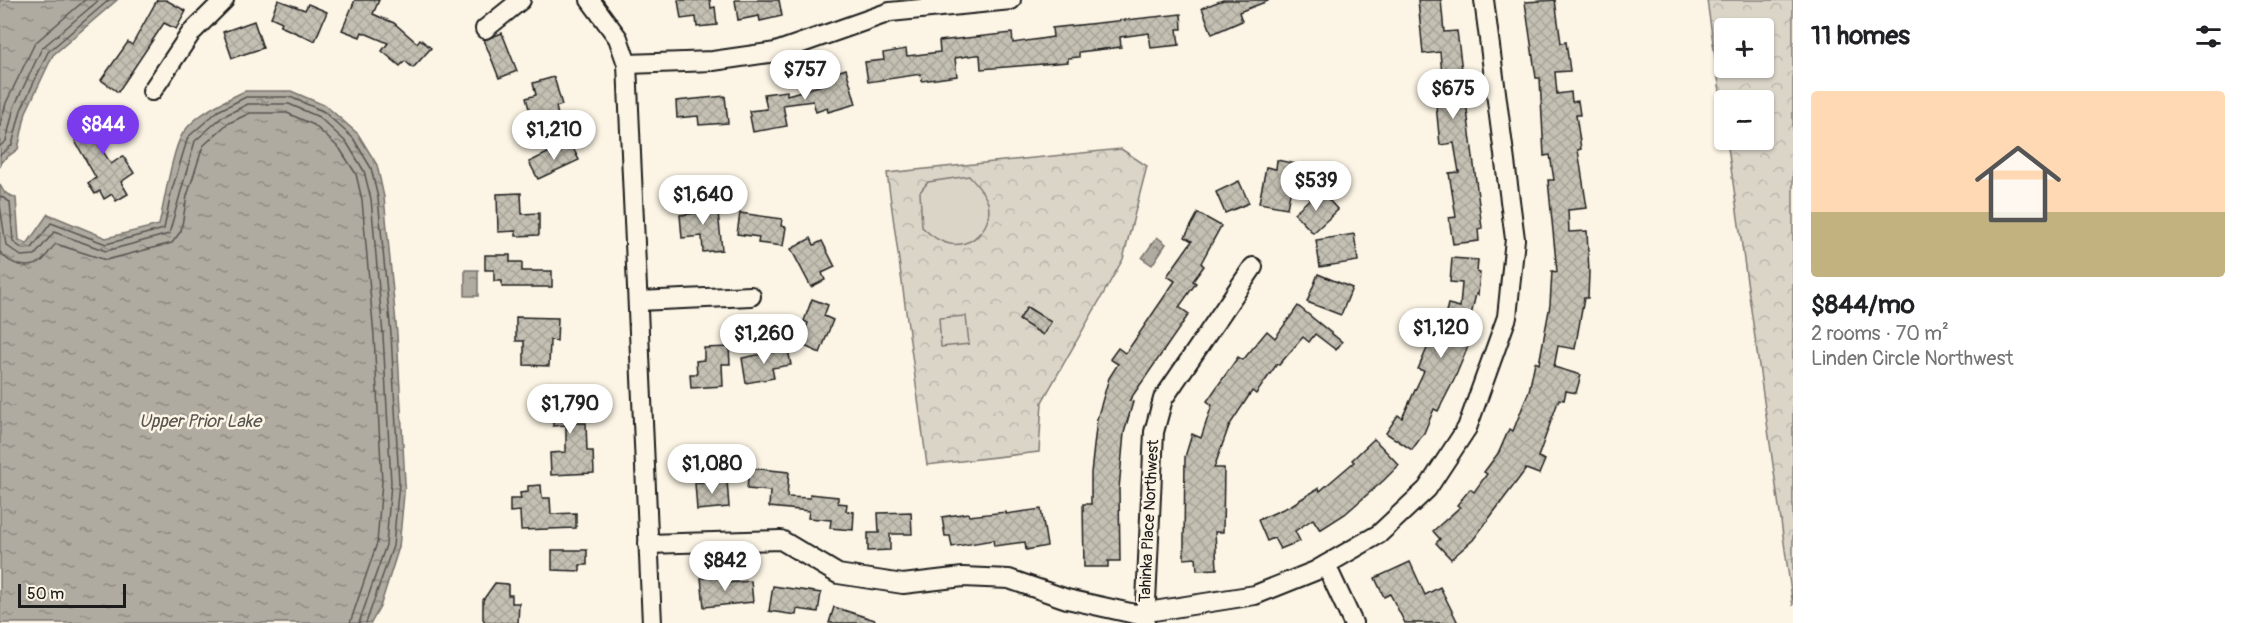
<!DOCTYPE html>
<meta charset="utf-8">
<style>
body{margin:0;font-family:Pangolin,sans-serif;background:#f6f6f6;color:#202124;height:100vh;display:flex;flex-direction:column;font-size:22px;white-space:nowrap}
*{box-sizing:border-box;margin:0}
p{font-size:20px;color:#757577}
.icon{flex:none;width:33px;height:33px;fill:none;stroke:currentColor;stroke-width:2;stroke-linecap:round;stroke-linejoin:round}
.map{position:relative;flex:1;overflow:hidden}
.sheet{display:flex;flex-direction:column;background:#fff;width:450px}
.sheet>*{flex:none}
.controls{position:absolute;left:1714px;top:18px;display:grid;gap:12px}
.controls a{display:grid;place-items:center;width:60px;height:60px;border-radius:6px;background:#fff;box-shadow:0 2px 4px #0004;font-size:30px}
.scale{position:absolute;left:18px;bottom:15px;width:108px;box-sizing:border-box;padding-left:6px;border:3px solid #1c1c1c;border-top:0;font-size:16px;line-height:21px;white-space:nowrap;color:#1c1c1c;-webkit-text-stroke:4px #fcf5e5;paint-order:stroke}
.price{position:absolute;translate:-50% -51px;padding:0 14px;border-radius:21px;background:#fff;color:#222;font-size:20px;line-height:39px;filter:drop-shadow(0 2px 3px #0008)}
.price::after{content:'';position:absolute;left:50%;top:36px;width:18px;height:14px;margin-left:-9px;background:inherit;clip-path:polygon(0 0,100% 0,50% 100%)}
.price.active{background:#7c3aed;color:#fff}
ul{padding:0;list-style:none}
li{display:grid;align-content:center;gap:12px;height:318px;padding:0 18px}
li span{display:grid;place-items:center;height:186px;border-radius:6px;color:#555}
li>.icon{margin-inline-start:auto}
span .icon{width:108px;height:108px;fill:#fffc;stroke-width:1}
li b{font-size:26px}
h2{display:flex;justify-content:space-between;align-items:center;height:72px;padding:0 18px;font-size:26px}
main{display:flex;flex:1;min-height:0}
.map>svg:first-child{display:block}
</style>
<main>
<div class="map">
<svg width="1793" height="623" viewBox="0 0 1793 623">
<defs>
<pattern id="park-crowns" width="20" height="18" patternUnits="userSpaceOnUse" patternTransform="scale(1.5)"><rect width="20" height="18" fill="#dbd5c8"/><path d="M2 6a3 3 0 1 1 6 0M12 15a3 3 0 1 1 6 0" fill="none" stroke="#bbb6ab"/></pattern>
<pattern id="water-ripples" width="26" height="14" patternUnits="userSpaceOnUse" patternTransform="scale(1.5)"><rect width="26" height="14" fill="#b0aba1"/><path d="M2 4q2-2 4 0t4 0M15 11q2-2 4 0t4 0" fill="none" stroke="#8e8a82"/></pattern>
<pattern id="building-cross-hatch" width="8" height="8" patternUnits="userSpaceOnUse" patternTransform="scale(1.5)"><rect width="8" height="8" fill="#c4c0b3"/><path d="M0 0l8 8M0 8l8-8" fill="none" stroke="#a8a499"/></pattern>
</defs>
<rect width="100%" height="100%" fill="#fcf5e5"/>
<filter id="ink" filterUnits="userSpaceOnUse"><feTurbulence type="fractalNoise" baseFrequency=".0167" numOctaves="2"/><feDisplacementMap in="SourceGraphic" scale="12" xChannelSelector="R" yChannelSelector="G"/><feConvolveMatrix kernelMatrix="1 2 1 2 8 2 1 2 1" color-interpolation-filters="sRGB"/></filter>
<g filter="url(#ink)">
<g fill="url(#park-crowns)" stroke="#7c7872" stroke-width="1.5" fill-rule="evenodd">
<path d="M1707,0H1793V606L1727,140H1764V100H1725V127ZM1764,28V68H1725V28Z"/>
<polygon points="1121,149 1147,166 1123,259 1042,402 1039,452 927,465 887,173"/>
</g>
<g fill="#dbd5c8" stroke="#7c7872" stroke-width="1.5">
<path d="M969,176C976,184 985,193 988,203C993,226 973,248 950,244C939,242 930,235 922,227L920,192L928,182Z"/>
<polygon points="966,316 969,344 941,347 939,318"/>
</g>
<g fill="url(#water-ripples)" stroke="#75726c" stroke-width="1.5">
<polygon points="0,0 117,0 53,55 26,112 18,149 2,161 0,167"/>
<path d="M245,91H291L326,106L358,134L377,165L384,197L397,334L405,483L399,547L380,607L371,623H0V185L4,192L16,198L19,240L27,244L48,214L106,238L159,225C164,204 172,150 183,133C197,113 224,101 245,91Z"/>
<polygon points="1157,237 1166,244 1152,265 1142,258"/>
<rect x="465" y="270" width="13" height="26"/>
</g>
<g fill="none" stroke-linecap="round" stroke-linejoin="round">
<g stroke="#575551" stroke-width="1.5">
<polyline points="0,126 6,103 35,43 85,0"/>
<polyline points="0,146 6,141 14,107 42,48 99,0"/>
<polyline points="0,155 12,145 21,110 48,52 109,0"/>
<polyline points="0,196 10,202 13,242 23,249 32,248 51,223 106,244 164,229 171,193 188,137 218,111 246,97 290,97 323,111 353,138 371,168 378,198 391,334 399,483 393,546 366,623"/>
<polyline points="0,205 6,245 21,256 35,255 54,232 106,251 169,234 195,141 222,117 248,104 289,104 319,117 347,143 364,171 371,199 383,335 391,483 386,545 359,623"/>
<path d="M0,252C10,265 31,272 44,259C48,254 51,248 56,244L106,260L172,243L181,231L187,196L203,146L227,124L250,113H287L314,125L340,149L356,174L362,200L374,336L382,482L377,543L350,623"/>
</g>
</g>
<g fill="url(#building-cross-hatch)" stroke="#1c1c1c" stroke-width="1.5">
<polygon points="157,0 166,0 186,11 176,29 164,23 118,92 101,80 128,42 132,45"/>
<polygon points="278,0 305,10 308,4 327,12 315,41 280,26 282,22 271,17"/>
<polygon points="355,0 379,0 373,14 394,23 417,43 420,39 431,48 413,68 405,61 400,66 382,51 388,43 362,32 360,37 342,30"/>
<polygon points="678,0 710,0 711,8 715,7 717,25 697,27 696,17 681,19"/>
<polygon points="735,0 779,0 782,16 760,21 759,16 738,20"/>
<polygon points="1223,0 1268,0 1268,1 1239,12 1242,21 1212,34 1202,8"/>
<polygon points="1418,0 1441,0 1444,32 1457,31 1482,228 1478,229 1479,241 1453,244 1449,218 1456,217 1449,173 1459,172 1454,143 1440,145 1433,75 1442,74 1440,52 1423,54"/>
<polygon points="1555,0 1561,43 1566,42 1570,71 1555,72 1557,94 1571,92 1572,102 1578,101 1580,115 1576,115 1581,149 1578,150 1587,208 1568,210 1569,232 1587,231 1589,272 1588,298 1584,298 1575,349 1558,346 1554,367 1581,375 1576,393 1566,391 1564,400 1559,399 1538,457 1545,460 1539,474 1526,469 1473,540 1451,559 1436,543 1440,539 1433,531 1460,507 1457,505 1470,489 1474,492 1487,474 1484,472 1499,452 1509,429 1513,431 1529,391 1535,362 1539,364 1550,305 1552,271 1557,272 1548,180 1554,180 1550,155 1544,156 1540,78 1536,78 1525,2"/>
<polygon points="1181,14 1182,29 1177,29 1179,45 1151,48 1149,33 1120,37 1121,47 1079,52 1079,57 1068,58 1068,62 981,69 980,55 976,55 955,58 957,76 922,81 921,74 868,82 865,62 884,60 883,53 906,49 907,56 940,52 939,41 1012,33 1013,43 1053,37 1052,28"/>
<polygon points="254,21 263,48 232,58 223,32"/>
<polygon points="502,33 517,71 499,78 484,40"/>
<polygon points="846,69 856,104 828,112 827,108 816,112 813,101 783,105 787,126 753,132 749,111 767,109 764,94 787,91 787,95 826,84 824,76"/>
<polygon points="554,77 562,105 556,107 559,119 534,126 526,98 536,95 533,83"/>
<polygon points="725,96 728,123 699,125 698,116 677,118 676,101"/>
<polygon points="107,109 121,133 99,145 111,164 123,156 134,173 121,182 128,194 116,201 112,194 104,199 100,191 95,194 88,183 96,178 75,141 80,138 74,128"/>
<polygon points="570,142 579,160 538,179 529,162"/>
<polygon points="1277,160 1296,164 1287,208 1259,203 1266,167 1276,169"/>
<polygon points="1239,181 1249,203 1225,213 1216,192"/>
<polygon points="1320,190 1338,210 1313,233 1294,213"/>
<polygon points="521,193 522,214 539,213 539,235 516,236 516,231 498,232 497,194"/>
<polygon points="707,198 709,213 718,212 722,250 703,252 702,236 682,238 680,215 696,213 695,199"/>
<polygon points="740,213 782,219 781,226 786,227 783,246 758,243 759,237 737,234"/>
<polygon points="1198,213 1221,226 1201,263 1204,266 1193,281 1196,283 1179,307 1189,314 1129,401 1133,402 1124,433 1119,489 1120,561 1108,561 1108,567 1084,567 1083,504 1091,504 1091,473 1097,419 1109,378 1118,364 1110,359 1118,348 1125,353 1128,350 1175,281 1167,276 1192,241 1185,237"/>
<polygon points="1354,234 1358,261 1320,267 1316,240"/>
<polygon points="811,238 814,245 822,241 835,267 822,273 825,280 811,287 791,249"/>
<polygon points="485,255 510,255 510,262 522,262 522,271 552,271 552,287 502,287 502,281 494,281 494,270 485,270"/>
<polygon points="1452,258 1478,260 1477,272 1480,273 1478,295 1476,294 1469,324 1473,325 1467,349 1454,380 1438,411 1434,409 1424,433 1412,450 1386,433 1398,415 1402,418 1424,371 1418,369 1429,344 1437,348 1448,304 1460,307 1462,283 1450,282"/>
<polygon points="1318,274 1352,288 1341,315 1307,302"/>
<polygon points="812,299 828,305 824,316 833,320 820,353 800,344 808,323 804,321"/>
<polygon points="1298,306 1342,342 1336,350 1315,334 1309,342 1303,337 1279,365 1277,364 1256,394 1252,391 1229,426 1214,468 1224,468 1223,532 1215,532 1217,569 1197,570 1196,558 1184,559 1184,542 1185,457 1192,434 1201,438 1212,405 1207,401 1238,357 1243,360 1267,331 1275,338"/>
<polygon points="1027,307 1051,322 1043,335 1019,320"/>
<polygon points="516,317 558,318 557,341 550,340 549,366 524,365 524,341 516,341"/>
<polygon points="729,347 730,364 722,364 723,386 691,388 690,374 697,374 696,361 704,360 704,348"/>
<polygon points="788,349 791,365 772,368 774,378 746,383 742,358"/>
<polygon points="552,385 575,385 575,423 586,423 587,451 593,451 594,473 551,475 550,453 566,452 566,425 553,426"/>
<polygon points="1374,439 1399,465 1383,481 1345,514 1320,530 1313,519 1295,531 1300,541 1280,549 1274,538 1267,541 1258,520 1290,506 1319,488 1320,491 1354,462 1352,460"/>
<polygon points="749,468 789,472 787,497 810,498 810,494 838,497 838,503 847,504 846,511 854,512 853,530 830,528 831,520 808,518 809,511 769,507 770,491 747,489"/>
<polygon points="727,480 729,507 697,510 695,483"/>
<polygon points="541,485 542,498 550,498 551,514 576,513 576,528 521,530 520,511 510,512 510,499 521,499 520,493 528,492 528,486"/>
<polygon points="1041,509 1047,546 1026,550 1025,542 994,546 993,540 952,547 950,536 945,536 942,517 968,513 969,516 1006,512 1006,514"/>
<polygon points="911,512 912,534 890,534 890,550 868,551 868,533 879,533 878,513"/>
<polygon points="552,550 587,550 587,565 580,565 580,571 552,570"/>
<polygon points="1410,562 1425,595 1440,587 1458,623 1405,623 1390,594 1384,597 1375,578"/>
<polygon points="725,575 726,583 751,581 753,602 704,607 701,578"/>
<polygon points="495,583 508,584 508,595 512,595 512,603 519,603 518,623 486,623 483,619 483,600"/>
<polygon points="773,586 821,593 818,612 797,609 796,615 769,611"/>
<polygon points="834,607 875,620 875,623 829,623"/>
</g>
<g fill="none" stroke-linecap="round" stroke-linejoin="round">
<g stroke="#1c1c1c" stroke-width="22">
<g id="minor">
<polyline points="590,0 618,38 627,64 652,623"/>
<polyline points="485,29 521,0"/>
<polyline points="627,64 713,61 776,52 890,12 1011,0"/>
<polyline points="152,91 191,33 224,0"/>
<polyline points="638,301 751,296"/>
<polyline points="648,544 781,540 838,574 903,584 963,577 1009,579 1067,599 1135,614 1255,595 1315,571 1379,534 1427,489 1467,428 1507,317 1515,239 1484,0"/>
<polyline points="1326,565 1353,623"/>
<polyline points="1145,623 1154,432 1163,399 1253,267"/>
</g>
</g>
<use href="#minor" stroke="#fcf5e5" stroke-width="18"/>
</g>
</g>
<g text-anchor="middle" dominant-baseline="central" stroke-width="5" stroke-linejoin="round" paint-order="stroke">
<g font-size="16" fill="#1c1c1c" stroke="#fcf5e5">
<text transform="translate(1149 521) rotate(-87)">Tahinka Place Northwest</text>
</g>
<g font-size="18" font-style="italic" fill="#575551" stroke="#fcf5e5">
<text x="200" y="421">Upper Prior Lake</text>
</g>
</g>
</svg>
<div class="controls">
<a>+</a>
<a>−</a>
</div>
<div class="scale">50 m</div>
<b class="price" style="left:805px;top:101px">$757</b>
<b class="price" style="left:1453px;top:120px">$675</b>
<b class="price active" style="left:103px;top:156px">$844</b>
<b class="price" style="left:554px;top:161px">$1,210</b>
<b class="price" style="left:1316px;top:212px">$539</b>
<b class="price" style="left:703px;top:226px">$1,640</b>
<b class="price" style="left:1441px;top:359px">$1,120</b>
<b class="price" style="left:764px;top:365px">$1,260</b>
<b class="price" style="left:570px;top:435px">$1,790</b>
<b class="price" style="left:712px;top:495px">$1,080</b>
<b class="price" style="left:725px;top:592px">$842</b>
</div>
<section class="sheet">
<h2>11 homes<svg class="icon" aria-label="filters" viewBox="0 0 24 24"><path d="M4 7h16M4 17h16"/><circle cx="9" cy="7" r="2"/><circle cx="15" cy="17" r="2"/></svg></h2>
<ul>
<li><span style="background:linear-gradient(#ffd9b3 65%,#c2b280 0)"><svg class="icon" aria-label="home" viewBox="0 0 24 24"><path d="M3 11l9-7 9 7M6 9v11h12V9"/></svg></span><div><b>$844/mo</b><p>2 rooms · 70 m²</p><p>Linden Circle Northwest</p></div></li>
</ul>
</section>
</main>
